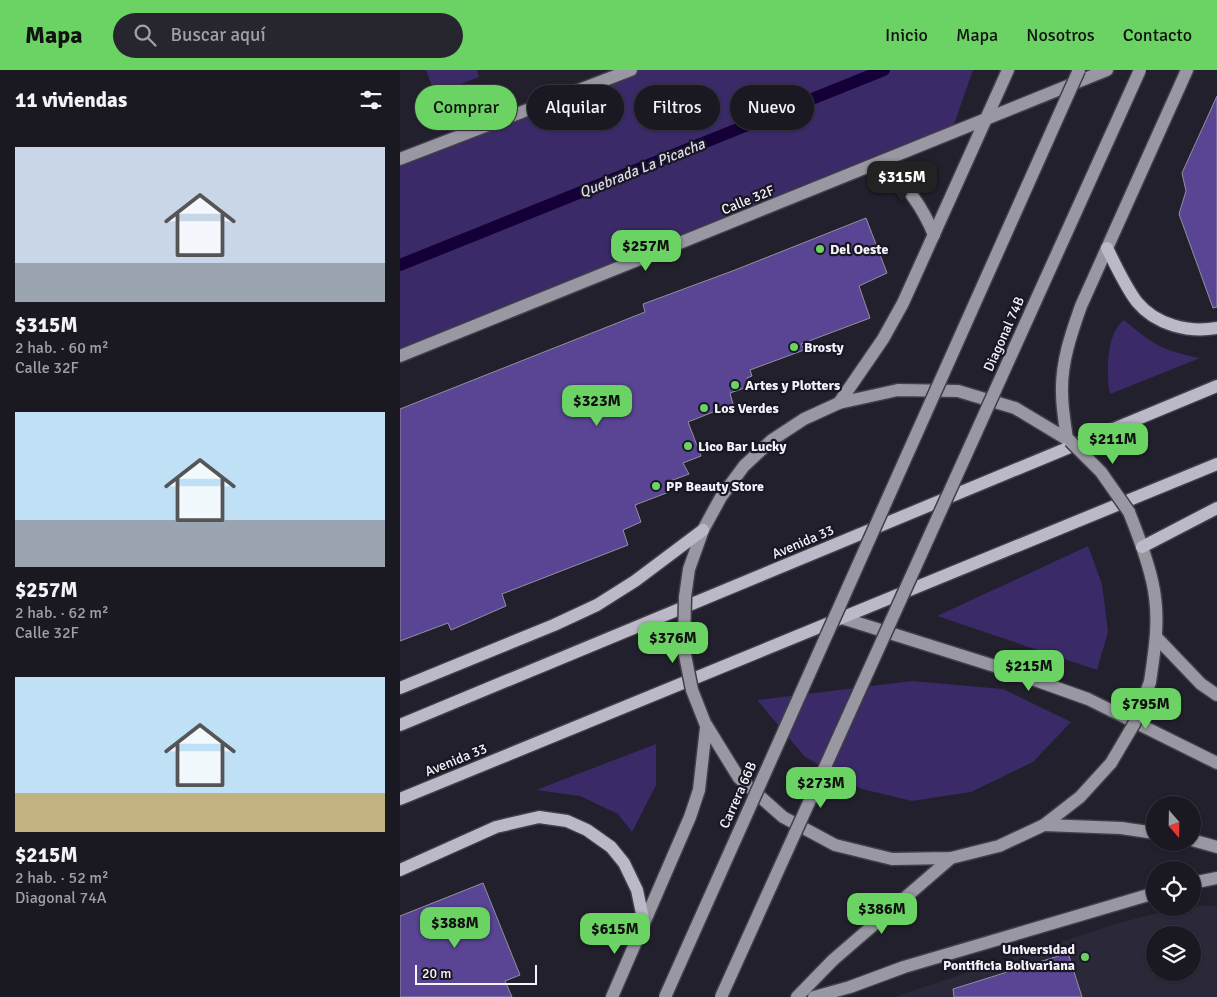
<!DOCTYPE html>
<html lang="es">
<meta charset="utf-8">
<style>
body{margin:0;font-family:Signika,sans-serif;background:#27252e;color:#f1f3f6;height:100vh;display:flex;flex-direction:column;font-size:19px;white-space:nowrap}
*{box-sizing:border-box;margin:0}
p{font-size:16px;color:#9fa0a5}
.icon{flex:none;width:28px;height:28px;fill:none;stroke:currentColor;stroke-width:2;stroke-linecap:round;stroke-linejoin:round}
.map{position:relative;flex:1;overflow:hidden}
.details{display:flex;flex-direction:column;background:#1a1821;width:400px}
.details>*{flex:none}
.top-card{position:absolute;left:15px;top:15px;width:475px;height:45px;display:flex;gap:10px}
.needle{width:32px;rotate:160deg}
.buttons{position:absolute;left:746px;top:726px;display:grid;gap:10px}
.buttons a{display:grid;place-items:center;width:55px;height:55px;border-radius:50%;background:#1a1821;box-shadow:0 1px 4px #0004,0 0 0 1px #38373f;font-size:25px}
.scale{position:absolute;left:15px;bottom:12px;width:122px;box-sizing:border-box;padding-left:5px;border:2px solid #f5f3fc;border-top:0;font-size:14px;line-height:18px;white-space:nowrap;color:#f5f3fc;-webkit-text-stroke:4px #191722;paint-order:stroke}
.price{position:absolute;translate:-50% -42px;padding:0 11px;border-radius:10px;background:#6bd363;color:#111;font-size:16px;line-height:32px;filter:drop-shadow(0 1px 2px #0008)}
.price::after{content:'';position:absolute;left:50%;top:30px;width:15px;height:11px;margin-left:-8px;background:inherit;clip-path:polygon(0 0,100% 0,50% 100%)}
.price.on{background:#222;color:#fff}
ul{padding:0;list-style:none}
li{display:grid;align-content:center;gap:10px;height:265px;padding:0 15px}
li span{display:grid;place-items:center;height:155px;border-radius:0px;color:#555}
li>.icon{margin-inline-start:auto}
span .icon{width:90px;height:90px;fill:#fffc;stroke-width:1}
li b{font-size:21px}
h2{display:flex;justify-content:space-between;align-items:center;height:60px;padding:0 15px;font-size:21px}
.tag{padding:0 18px;border-radius:22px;background:#1a1821;box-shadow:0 1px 4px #0004,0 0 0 1px #38373f;font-size:18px;line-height:45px}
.tag.on{background:#6bd363;color:#111}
header{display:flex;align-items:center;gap:30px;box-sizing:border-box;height:70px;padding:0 25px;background:#6bd363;color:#111}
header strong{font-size:24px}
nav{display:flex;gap:28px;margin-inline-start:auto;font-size:18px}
.search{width:350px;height:45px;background:#27252e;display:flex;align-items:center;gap:12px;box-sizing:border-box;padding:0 18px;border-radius:28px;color:#9fa0a5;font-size:19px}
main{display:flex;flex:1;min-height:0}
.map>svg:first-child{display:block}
</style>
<header>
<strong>Mapa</strong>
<div class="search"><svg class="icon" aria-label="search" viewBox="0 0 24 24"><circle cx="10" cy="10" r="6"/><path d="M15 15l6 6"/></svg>Buscar aquí</div>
<nav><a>Inicio</a><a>Mapa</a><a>Nosotros</a><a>Contacto</a></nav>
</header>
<main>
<section class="details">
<h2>11 viviendas<svg class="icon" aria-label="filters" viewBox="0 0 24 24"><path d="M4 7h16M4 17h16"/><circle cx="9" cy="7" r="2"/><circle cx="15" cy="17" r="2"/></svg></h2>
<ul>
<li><span style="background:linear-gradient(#c9d6e8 75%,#9aa5b1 0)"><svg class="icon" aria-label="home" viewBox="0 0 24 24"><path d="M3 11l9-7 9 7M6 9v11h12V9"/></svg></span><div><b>$315M</b><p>2 hab. · 60 m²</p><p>Calle 32F</p></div></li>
<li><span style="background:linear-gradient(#bfe0f5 70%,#9aa5b1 0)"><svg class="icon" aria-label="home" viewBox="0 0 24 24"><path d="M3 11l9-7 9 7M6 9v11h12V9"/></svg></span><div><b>$257M</b><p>2 hab. · 62 m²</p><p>Calle 32F</p></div></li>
<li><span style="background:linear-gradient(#bfe0f5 75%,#c2b280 0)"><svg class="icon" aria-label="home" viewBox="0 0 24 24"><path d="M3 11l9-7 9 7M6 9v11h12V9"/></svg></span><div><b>$215M</b><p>2 hab. · 52 m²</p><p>Diagonal 74A</p></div></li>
</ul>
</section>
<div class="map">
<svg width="817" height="927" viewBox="0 0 817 927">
<rect width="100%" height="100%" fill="#22202c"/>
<path fill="#2b283a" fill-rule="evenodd" d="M802,836H817V927H494L715,854L773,839ZM755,865H792V902H755Z"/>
<g fill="#3a2a67">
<polygon points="26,0 77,0 79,7 35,24"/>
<polygon points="231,0 573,0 551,63 0,286 0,89"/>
<path d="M724,250C752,274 764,281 800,288L710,324C706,304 706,263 724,250Z"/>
<polygon points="688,476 702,514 708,562 697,600 537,546"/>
<polygon points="512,611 603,619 671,652 633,692 571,722 512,731 462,719 405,687 357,630"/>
<polygon points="256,674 256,715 232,762 218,744 180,726 136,720"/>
</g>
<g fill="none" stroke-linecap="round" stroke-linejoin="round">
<polyline stroke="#140036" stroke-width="12" points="0,195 484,0"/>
</g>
<g fill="#594594" stroke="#9390a0">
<polygon points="817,26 817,237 813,238 779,144 786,121 782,103"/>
<polygon points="466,148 487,203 459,216 470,248 401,274 404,280 350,300 352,306 347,308 350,316 330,323 333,334 288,352 301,386 283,393 289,404 265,413 269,422 235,435 241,452 223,460 228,475 102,524 106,536 51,560 48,553 0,571 0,339 245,242 243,234 335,200"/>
<polygon points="83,813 120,905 105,911 112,927 0,927 0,846"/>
<polygon points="668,883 682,927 554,927 553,919"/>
</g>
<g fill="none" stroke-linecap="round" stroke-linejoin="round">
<g stroke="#403e49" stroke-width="15">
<g id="secondary">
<polyline points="0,89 231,0"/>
<path d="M482,92C505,113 522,135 534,165"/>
<polyline points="0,286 707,0"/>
<polyline points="439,333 483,269 503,233 608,0"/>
<path d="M667,369C665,354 662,338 662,323C661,293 671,264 681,236L787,0"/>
<path d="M729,442C739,467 752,501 755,527C759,556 754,584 750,612"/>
<polyline points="285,527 289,499 303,460 321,427 344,396 372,370 404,349 439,333 498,320 558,321 615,338 670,371"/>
<polyline points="442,548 601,598 688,629 817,693"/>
<polyline points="756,567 801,614 817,625"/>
<polyline points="305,653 339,708 383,747 435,775 492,789 551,788 599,776 644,755 680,727 711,693"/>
<polyline points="644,755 721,758 755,763"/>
<polyline points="792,770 817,777"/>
<polyline points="792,813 817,808"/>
<polyline points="212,927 290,747 299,720 306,658"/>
<polyline points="397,927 433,890 551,788"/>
<polyline points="414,927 450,917 504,897 755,823"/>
</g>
</g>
<g stroke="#403e49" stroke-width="15">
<g id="primary">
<path d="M707,178C716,196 725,216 737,232C756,255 789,263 817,258"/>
<polyline points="742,477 817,438"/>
<polyline points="0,618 154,555 197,535 235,511 303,460"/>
<polyline points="0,655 817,316"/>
<polyline points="0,729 817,394"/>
<polyline points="0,800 96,757 139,747 167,751 187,760 211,777 224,793 237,820 244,853"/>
</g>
</g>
<use href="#secondary" stroke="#9998a2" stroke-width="12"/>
<use href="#primary" stroke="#bbb9c7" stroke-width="12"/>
<g stroke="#403e49" stroke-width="15" stroke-linecap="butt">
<g id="secondary-bridge">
<polyline points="670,371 701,402 729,442"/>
<polyline points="285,527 284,580 292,620 305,653"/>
<polyline points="711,693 734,654 750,612"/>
<polyline points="265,927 679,0"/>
<polyline points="321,927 740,0"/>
</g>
</g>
<use href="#secondary-bridge" stroke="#9998a2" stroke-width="12"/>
</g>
<g fill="#6bd363" stroke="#191722" stroke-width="2">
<circle cx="420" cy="179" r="5"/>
<circle cx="394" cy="277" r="5"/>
<circle cx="335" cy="315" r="5"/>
<circle cx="304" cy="338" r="5"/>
<circle cx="288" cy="376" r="5"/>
<circle cx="256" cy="416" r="5"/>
<circle cx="685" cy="887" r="5"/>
</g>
<g text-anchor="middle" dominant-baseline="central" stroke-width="4.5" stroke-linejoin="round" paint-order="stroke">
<g font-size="14" fill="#f5f3fc" stroke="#191722">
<text transform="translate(348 130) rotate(-22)">Calle 32F</text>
<text transform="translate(604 264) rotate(-66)">Diagonal 74B</text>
<text transform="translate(403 472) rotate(-23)">Avenida 33</text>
<text transform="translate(56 690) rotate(-22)">Avenida 33</text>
<text transform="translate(338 725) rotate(-66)">Carrera 66B</text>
</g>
<g font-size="14" font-weight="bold" fill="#f5f3fc" stroke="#191722" text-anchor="start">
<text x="430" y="179">Del Oeste</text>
<text x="404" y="277">Brosty</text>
<text x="345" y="315">Artes y Plotters</text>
<text x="314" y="338">Los Verdes</text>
<text x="298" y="376">Lico Bar Lucky</text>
<text x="266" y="416">PP Beauty Store</text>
<text x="675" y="879" text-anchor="end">Universidad<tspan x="675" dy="16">Pontificia Bolivariana</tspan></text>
</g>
<g font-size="15" font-style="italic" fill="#dcd8ef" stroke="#191722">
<text transform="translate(242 98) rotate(-22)">Quebrada La Picacha</text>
</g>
</g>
</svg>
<div class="buttons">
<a><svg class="needle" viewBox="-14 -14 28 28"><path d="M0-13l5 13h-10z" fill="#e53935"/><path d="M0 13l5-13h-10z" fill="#9fa0a5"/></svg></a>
<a><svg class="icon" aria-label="locate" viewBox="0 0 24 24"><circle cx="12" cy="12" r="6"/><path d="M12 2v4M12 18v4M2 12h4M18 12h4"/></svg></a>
<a><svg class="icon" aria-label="layers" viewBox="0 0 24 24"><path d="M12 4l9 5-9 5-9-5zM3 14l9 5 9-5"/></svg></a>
</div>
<div class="scale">20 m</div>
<b class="price on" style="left:502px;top:133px">$315M</b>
<b class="price" style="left:246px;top:202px">$257M</b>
<b class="price" style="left:197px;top:357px">$323M</b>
<b class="price" style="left:713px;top:395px">$211M</b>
<b class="price" style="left:273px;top:594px">$376M</b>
<b class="price" style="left:629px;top:622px">$215M</b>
<b class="price" style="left:746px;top:660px">$795M</b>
<b class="price" style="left:421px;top:739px">$273M</b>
<b class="price" style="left:482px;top:865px">$386M</b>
<b class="price" style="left:55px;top:879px">$388M</b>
<b class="price" style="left:215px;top:885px">$615M</b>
<div class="top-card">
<a class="tag on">Comprar</a>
<a class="tag">Alquilar</a>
<a class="tag">Filtros</a>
<a class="tag">Nuevo</a>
</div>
</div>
</main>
